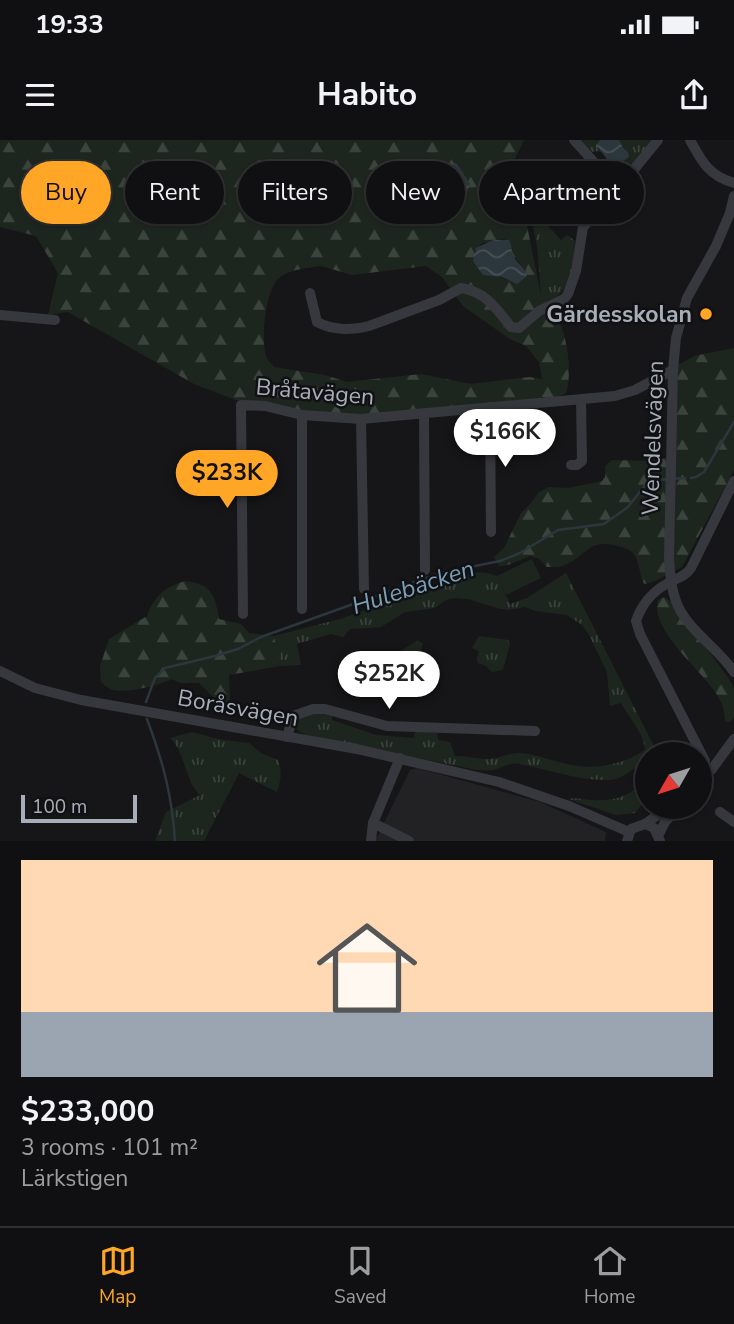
<!DOCTYPE html>
<meta charset="utf-8">
<style>
body{margin:0;font-family:"Nunito Sans",sans-serif;background:#1e1e20;color:#f1f3f6;height:100vh;display:flex;flex-direction:column;font-size:26px;white-space:nowrap}
*{box-sizing:border-box;margin:0}
p{font-size:23px;color:#9c9d9f}
.icon{flex:none;width:38px;height:38px;fill:none;stroke:currentColor;stroke-width:2;stroke-linecap:round;stroke-linejoin:round}
.map{position:relative;height:701px;overflow:hidden}
.panel{display:flex;flex-direction:column;background:#101012;flex:1}
.panel>*{flex:none}
.top-card{position:absolute;left:21px;top:21px;width:693px;height:63px;display:flex;gap:14px}
.needle{width:46px;rotate:231deg}
.fabs{position:absolute;left:635px;top:602px;display:grid;gap:14px}
.fabs a{display:grid;place-items:center;width:77px;height:77px;border-radius:50%;background:#101012;box-shadow:0 2px 5px #0004,0 0 0 2px #303032;font-size:35px}
.scale{position:absolute;left:21px;bottom:18px;width:116px;box-sizing:border-box;padding-left:7px;border:4px solid #a7aeb9;border-top:0;font-size:19px;line-height:24px;white-space:nowrap;color:#a7aeb9;-webkit-text-stroke:5px #111113;paint-order:stroke}
.price{position:absolute;translate:-50% -60px;padding:0 16px;border-radius:24px;background:#fff;color:#222;font-size:23px;line-height:46px;filter:drop-shadow(0 2px 4px #0008)}
.price::after{content:'';position:absolute;left:50%;top:42px;width:21px;height:16px;margin-left:-10px;background:inherit;clip-path:polygon(0 0,100% 0,50% 100%)}
.price.selected{background:#ffa627;color:#111}
ul{padding:0;list-style:none}
li{display:grid;align-content:center;gap:14px;height:371px;padding:0 21px}
li+li{border-top:2px solid #303032}
li span{display:grid;place-items:center;height:217px;border-radius:0px;color:#555}
li>.icon{margin-inline-start:auto}
span .icon{width:126px;height:126px;fill:#fffc;stroke-width:1}
li b{font-size:30px}
.chip{padding:0 24px;border-radius:32px;background:#101012;box-shadow:0 2px 5px #0004,0 0 0 2px #303032;font-size:24px;line-height:63px}
.chip.selected{background:#ffa627;color:#111}
.status{display:flex;justify-content:space-between;align-items:center;height:49px;padding:0 35px;background:#101012;direction:ltr}
.status svg{height:19px;fill:currentColor}
header{display:flex;justify-content:space-between;align-items:center;height:91px;padding:0 21px;background:#101012;font-size:32px;font-weight:700}
.dock{display:flex;justify-content:space-around;align-items:center;height:98px;border-top:2px solid #303032;background:#101012;font-size:19px;color:#9c9d9f}
.dock a{display:grid;justify-items:center;gap:4px}
.dock .selected{color:#ffa627}
.map>svg:first-child{display:block}
</style>
<div class="status"><b>19:33</b><svg viewBox="0 0 49 12"><path d="M0 12V9h3v3zM5 12V6h3v6zM10 12V3h3v9zM15 12V0h3v12zM26 1h20v11H26zM47 4h2v5h-2z"/></svg></div>
<header><svg class="icon" aria-label="menu" viewBox="0 0 24 24"><path d="M4 6h16M4 12h16M4 18h16"/></svg>Habito<svg class="icon" aria-label="share" viewBox="0 0 24 24"><path d="M12 15V3M7 8l5-5 5 5M5 13v7h14v-7"/></svg></header>
<div class="map">
<svg width="734" height="701" viewBox="0 0 734 701">
<defs>
<pattern id="grass-tufts" width="24" height="20" patternUnits="userSpaceOnUse" patternTransform="scale(1.75)"><rect width="24" height="20" fill="#1d261e"/><path d="M3 7l-1-3M5 7V3M7 7l1-3M15 17l-1-3M17 17v-4M19 17l1-3" fill="none" stroke="#3b433d"/></pattern>
<pattern id="forest-firs" width="22" height="20" patternUnits="userSpaceOnUse" patternTransform="scale(1.75)"><rect width="22" height="20" fill="#1d261e"/><path d="M5 1l3.5 6h-7zM16 11l3.5 6h-7z" fill="#3b433d"/></pattern>
<pattern id="water-waves" width="16" height="10" patternUnits="userSpaceOnUse" patternTransform="scale(1.75)"><rect width="16" height="10" fill="#2b363d"/><path d="M0 5q4-4 8 0t8 0" fill="none" stroke="#475157"/></pattern>
</defs>
<rect width="100%" height="100%" fill="#161618"/>
<polygon fill="#222225" points="417,628 540,662 606,692 605,701 375,701 410,630"/>
<g fill="url(#grass-tufts)">
<polygon points="578,0 652,0 629,30 618,36 608,32 604,26 607,19 603,11 588,12"/>
<path d="M531,47L560,72L547,85L561,100L567,95L575,101C572,133 574,147 545,166L541,155L537,106L527,54Z"/>
<path d="M473,432L487,433L497,436L510,464L527,458L566,433L658,614H648L647,624C634,624 625,640 609,640C577,641 549,629 519,624C508,622 502,628 493,630C488,631 481,630 477,630L307,595C300,592 294,590 294,581L306,573L332,574V580L376,595L414,598L415,591L437,593L438,600L450,602L455,616C466,616 477,619 487,619C499,619 508,613 519,613C537,614 554,622 572,625C596,630 625,624 645,610C644,593 629,578 621,563L610,566L607,532L588,493L582,485L567,475L536,471L525,467L508,470L497,468L468,459L454,458L446,460L435,468L405,472L381,487L350,489L343,497L331,494L297,504L301,525L280,526L274,496L340,479Z"/>
<polygon points="479,496 508,500 510,504 503,530 492,532 486,526 478,523 477,518 479,511 472,508"/>
<polygon points="418,500 423,504 412,534 396,531 396,514"/>
<path d="M192,592L218,599L249,603L261,613L278,620C282,631 281,641 277,652L239,633L204,701H155L166,672L200,655C184,639 186,613 170,598Z"/>
<path d="M647,637V658L635,673L616,675L568,659C576,657 582,659 591,660C614,662 633,656 647,637Z"/>
</g>
<g fill="url(#forest-firs)" fill-rule="evenodd">
<path d="M0,0H524L514,21L541,155C545,167 555,173 560,184C568,202 572,234 566,253L550,260L543,257L534,260L362,275L307,273L236,260L194,244L68,172L48,175L58,133L36,96L0,87ZM453,23L457,24C464,35 470,46 464,60L448,54L443,31ZM505,99L512,115L526,130L517,143L496,136L474,112L482,103ZM321,126L352,135L426,126L442,137L463,166L510,199L526,206L539,222L542,239L529,237L471,244L421,234L347,242L325,235L274,227C272,224 269,222 267,218C260,203 265,150 279,138C290,129 307,128 321,126Z"/>
<path d="M734,208V330L682,427L653,442L644,444C639,434 640,421 633,413C629,409 623,407 618,406C589,397 587,416 564,425C559,428 553,427 547,427L539,419L530,416L508,425L499,426L494,417L504,408L521,373L530,364L539,352L549,347L568,348L602,341L605,337V326L612,320L648,321L674,317L678,225L694,216Z"/>
<path d="M185,441C211,444 215,454 219,479L241,484L249,493L274,496L280,526L229,535L230,566H222L199,543H181L172,539C159,545 124,555 110,549C107,547 104,544 101,542L100,526L109,499L147,476C153,457 166,446 185,441Z"/>
<path d="M664,457L673,463L729,539L734,549V577L730,582L725,581C725,574 723,566 720,560C707,533 649,492 658,460Z"/>
</g>
<polygon fill="#1d261e" points="532,419 541,438 506,455 497,436"/>
<g fill="url(#water-waves)">
<polygon points="600,0 619,0 623,8 628,12 629,17 619,24 607,19 596,5"/>
<polygon points="453,23 457,24 470,44 464,60 459,62 448,54 443,34 447,26"/>
<path d="M493,100H509C512,105 511,112 514,117C518,125 525,126 527,136L517,144L502,137L483,135L473,121L476,108Z"/>
</g>
<g fill="none" stroke-linecap="round" stroke-linejoin="round">
<g stroke="#2b363d" stroke-width="2.5">
<polyline points="691,338 696,337 704,332 734,282"/>
<polyline points="146,562 155,538 165,528 215,516 238,509 261,497 440,433 500,421 520,413 558,390 604,384 628,367 646,344 656,340 685,338"/>
<path d="M147,579C163,622 172,655 175,701"/>
</g>
<g stroke="#36383d" stroke-width="10">
<polyline points="574,0 618,49"/>
<path d="M690,0C702,22 709,36 734,43"/>
<path d="M734,56L730,73L716,106L687,158L676,198L673,230L669,418C670,434 671,450 678,466C690,492 718,508 734,532"/>
<path d="M310,153L317,182C332,190 352,191 369,186L439,160L461,148C486,152 496,168 511,187L519,188L539,171L564,159L568,154L576,131L583,87L618,49L658,0"/>
<polyline points="0,175 55,180"/>
<polyline points="490,267 491,392"/>
<polyline points="302,275 302,469"/>
<polyline points="424,275 425,430"/>
<polyline points="361,279 364,449"/>
<polyline points="571,325 577,325 582,321 581,260"/>
<polyline points="243,474 241,265 265,266 302,275 361,279 615,256 635,250 673,230"/>
<polyline points="0,531 35,548 81,560 357,609 499,642 569,666 629,692"/>
<polyline points="287,597 293,576 313,569 325,569 387,586 535,591"/>
<path d="M705,621L640,494L636,481C642,463 652,452 668,443C677,438 685,437 691,428L734,341"/>
<polyline points="700,640 712,629 734,599"/>
<polyline points="720,672 734,682"/>
<polyline points="373,683 409,701"/>
<polyline points="645,684 669,667"/>
<polyline points="659,694 665,682 679,667"/>
<polyline points="371,701 373,683 400,618"/>
<polyline points="627,701 631,689 645,684 654,688 660,701"/>
</g>
</g>
<circle fill="#ffa627" stroke="#111113" stroke-width="2.5" cx="706" cy="174" r="7"/>
<g text-anchor="middle" dominant-baseline="central" stroke-width="5" stroke-linejoin="round" paint-order="stroke">
<g font-size="23" font-weight="bold" fill="#a7aeb9" stroke="#111113" text-anchor="end">
<text x="692" y="174">Gärdesskolan</text>
</g>
<g font-size="23" fill="#a7aeb9" stroke="#111113">
<text transform="translate(315 252) rotate(5)">Bråtavägen</text>
<text transform="translate(653 298) rotate(-88)">Wendelsvägen</text>
<text transform="translate(238 568) rotate(10)">Boråsvägen</text>
</g>
<g font-size="24" font-style="italic" fill="#7b9fb7" stroke="#111113">
<text transform="translate(413 447) rotate(-18)">Hulebäcken</text>
</g>
</g>
</svg>
<div class="fabs">
<a><svg class="needle" viewBox="-14 -14 28 28"><path d="M0-13l5 13h-10z" fill="#e53935"/><path d="M0 13l5-13h-10z" fill="#9c9d9f"/></svg></a>
</div>
<div class="scale">100 m</div>
<b class="price" style="left:505px;top:329px">$166K</b>
<b class="price selected" style="left:227px;top:370px">$233K</b>
<b class="price" style="left:389px;top:571px">$252K</b>
<div class="top-card">
<a class="chip selected">Buy</a>
<a class="chip">Rent</a>
<a class="chip">Filters</a>
<a class="chip">New</a>
<a class="chip">Apartment</a>
</div>
</div>
<section class="panel">
<ul>
<li><span style="background:linear-gradient(#ffd9b3 70%,#9aa5b1 0)"><svg class="icon" aria-label="home" viewBox="0 0 24 24"><path d="M3 11l9-7 9 7M6 9v11h12V9"/></svg></span><div><b>$233,000</b><p>3 rooms · 101 m²</p><p>Lärkstigen</p></div></li>
</ul>
</section>
<nav class="dock">
<a class="selected"><svg class="icon" aria-label="map" viewBox="0 0 24 24"><path d="M3 6l6-2 6 2 6-2v14l-6 2-6-2-6 2zM9 4v14M15 6v14"/></svg>Map</a>
<a><svg class="icon" aria-label="saved" viewBox="0 0 24 24"><path d="M7 4h10v16l-5-4-5 4z"/></svg>Saved</a>
<a><svg class="icon" aria-label="home" viewBox="0 0 24 24"><path d="M3 11l9-7 9 7M6 9v11h12V9"/></svg>Home</a>
</nav>
